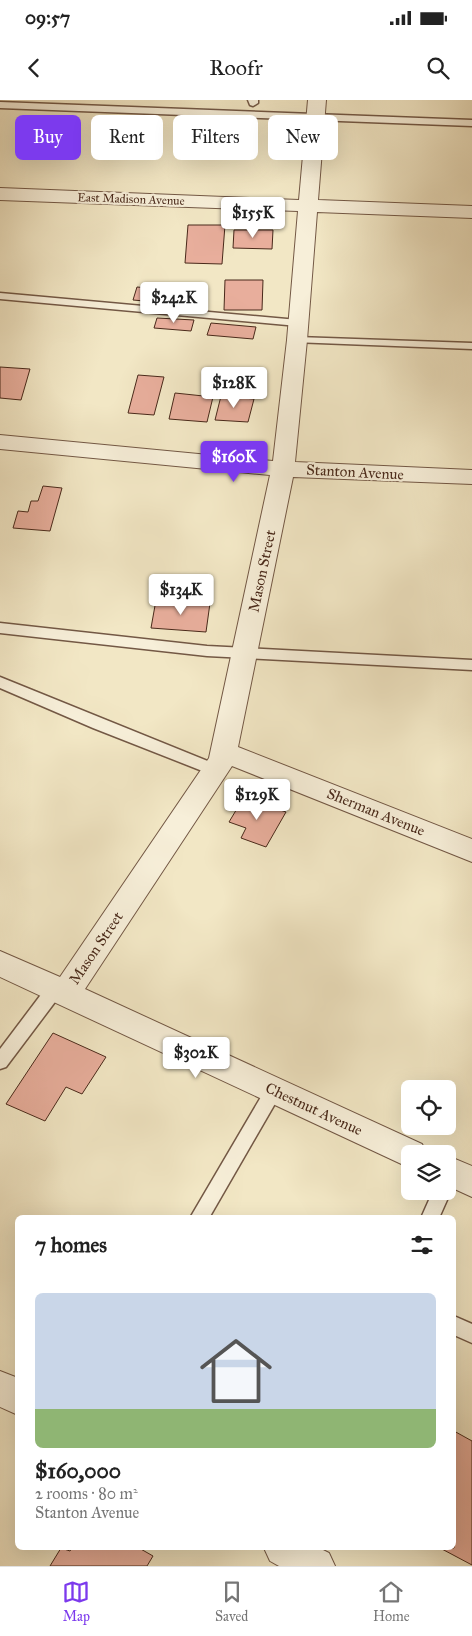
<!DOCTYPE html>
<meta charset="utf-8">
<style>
body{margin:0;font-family:"IM FELL Great Primer",serif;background:#f2f2f2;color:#222;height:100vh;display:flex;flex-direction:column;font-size:19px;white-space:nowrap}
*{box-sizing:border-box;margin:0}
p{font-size:16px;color:#767676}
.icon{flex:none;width:28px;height:28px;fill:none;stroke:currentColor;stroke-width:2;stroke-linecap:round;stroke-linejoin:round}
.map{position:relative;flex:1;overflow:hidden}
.drawer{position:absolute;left:15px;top:1115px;width:441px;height:335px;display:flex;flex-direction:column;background:#fff;border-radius:8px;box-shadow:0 5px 20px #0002}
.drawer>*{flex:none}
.banner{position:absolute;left:15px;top:15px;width:442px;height:45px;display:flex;gap:10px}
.controls{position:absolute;left:401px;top:980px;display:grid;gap:10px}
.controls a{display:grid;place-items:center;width:55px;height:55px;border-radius:8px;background:#fff;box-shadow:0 5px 20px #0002;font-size:25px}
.price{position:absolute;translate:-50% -42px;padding:0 11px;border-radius:5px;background:#fff;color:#222;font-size:16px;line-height:32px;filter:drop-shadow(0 1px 2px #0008)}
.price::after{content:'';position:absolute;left:50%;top:30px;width:15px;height:11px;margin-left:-8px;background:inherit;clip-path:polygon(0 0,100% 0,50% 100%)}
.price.current{background:#7c3aed;color:#fff}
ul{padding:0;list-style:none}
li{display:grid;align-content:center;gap:10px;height:265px;padding:0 20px}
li+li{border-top:1px solid #e0e0e0}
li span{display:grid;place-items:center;height:155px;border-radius:8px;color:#555}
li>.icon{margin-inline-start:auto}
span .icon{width:90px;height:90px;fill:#fffc;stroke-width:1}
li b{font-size:21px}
h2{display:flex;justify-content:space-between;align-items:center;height:60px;padding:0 20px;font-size:21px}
.tag{padding:0 18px;border-radius:8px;background:#fff;box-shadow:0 5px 20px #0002;font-size:18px;line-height:45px}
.tag.current{background:#7c3aed;color:#fff}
.status{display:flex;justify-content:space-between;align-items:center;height:35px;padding:0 25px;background:#fff;direction:ltr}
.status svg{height:14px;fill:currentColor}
header{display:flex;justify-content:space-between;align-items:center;height:65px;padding:0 20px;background:#fff;font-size:22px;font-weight:600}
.dock{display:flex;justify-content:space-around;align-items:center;height:70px;border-top:1px solid #e0e0e0;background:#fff;font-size:14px;color:#767676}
.dock a{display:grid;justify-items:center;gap:2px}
.dock .current{color:#7c3aed}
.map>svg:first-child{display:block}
</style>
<div class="status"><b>09:57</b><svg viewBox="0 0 49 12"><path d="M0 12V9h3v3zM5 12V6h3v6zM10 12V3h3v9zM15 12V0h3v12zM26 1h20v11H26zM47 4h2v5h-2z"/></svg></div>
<header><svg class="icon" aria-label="back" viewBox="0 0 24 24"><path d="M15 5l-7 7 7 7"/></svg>Roofr<svg class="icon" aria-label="search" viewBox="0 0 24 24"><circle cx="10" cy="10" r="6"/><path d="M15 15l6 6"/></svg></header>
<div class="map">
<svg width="472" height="1466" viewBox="0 0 472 1466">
<rect width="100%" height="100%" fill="#f2e7c5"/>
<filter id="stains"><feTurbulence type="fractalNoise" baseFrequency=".004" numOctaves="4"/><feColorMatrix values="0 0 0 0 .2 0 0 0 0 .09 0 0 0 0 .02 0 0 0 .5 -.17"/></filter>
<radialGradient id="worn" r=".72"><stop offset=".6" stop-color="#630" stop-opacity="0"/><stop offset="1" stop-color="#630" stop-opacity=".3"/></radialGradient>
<g fill="#e8ae9c" stroke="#49291a">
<polygon points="188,125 225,125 222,164 185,163"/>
<polygon points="234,130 273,130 272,149 233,148"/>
<polygon points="225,180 263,180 262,210 224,210"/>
<polygon points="137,187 170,190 167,203 133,200"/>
<polygon points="157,218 194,220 191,231 154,228"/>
<polygon points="211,223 256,227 253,239 207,235"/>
<polygon points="0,267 30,269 21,300 0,298"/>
<polygon points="138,275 164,277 154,315 128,313"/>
<polygon points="175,293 213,297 207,322 169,319"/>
<polygon points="221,296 254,299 248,322 215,320"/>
<polygon points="43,386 62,388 50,431 13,428 18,411 28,412 31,401 38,401"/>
<polygon points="156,500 210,503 206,532 151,528"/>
<polygon points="244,697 286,712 266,747 241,738 246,728 229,722"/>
<polygon points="53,933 106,957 82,994 66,987 45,1021 6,1004"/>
<polygon points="454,1331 472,1341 472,1465 440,1448 454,1448"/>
<polygon points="61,1448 70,1451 72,1448 139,1448 153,1456 147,1466 50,1466"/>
</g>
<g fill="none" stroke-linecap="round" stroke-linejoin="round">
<g stroke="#735845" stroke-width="3">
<g id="lane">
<polygon points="248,0 258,0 258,3 253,6 250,5"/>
<polygon points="0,2 472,20 472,26 0,8"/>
<polygon points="0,193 298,220 304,223 298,226 0,199"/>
<polygon points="297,237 472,243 472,249 293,242 291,240 293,238"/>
<polygon points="0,523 207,546 472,560 472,570 207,556 0,533"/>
<polygon points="0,577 220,666 222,670 220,674 215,676 210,674 93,628 0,588"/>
<polygon points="55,882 61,884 63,889 61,894 6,967 0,969 0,949 49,884"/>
<polygon points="274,983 280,985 282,990 280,995 209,1118 190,1118 268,985"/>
<polygon points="448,1085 451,1091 439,1118 421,1118 433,1091 448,1091"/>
<polygon points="454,1216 472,1224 472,1243 454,1235"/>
</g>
</g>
<g stroke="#735845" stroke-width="2">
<g id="street">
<polygon points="308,0 326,0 318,100 472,106 472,118 317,112 307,240 295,362 472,370 472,384 293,377 238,647 472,739 472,762 232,666 85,889 422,1044 427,1054 410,1054 410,1068 0,877 0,851 60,877 209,658 270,375 0,349 0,335 273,361 287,240 298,111 0,100 0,88 299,100"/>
<polygon points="448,1056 472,1066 472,1097 448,1086"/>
<polygon points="0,1271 18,1278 18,1315 0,1307"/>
<polygon points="264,1448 319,1448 329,1453 335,1466 279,1466 270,1461"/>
</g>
</g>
<use href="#lane" fill="#f7efd9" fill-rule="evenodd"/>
<use href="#street" fill="#f7efd9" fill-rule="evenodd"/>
</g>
<g text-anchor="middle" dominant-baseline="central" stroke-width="4.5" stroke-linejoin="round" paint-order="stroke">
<g font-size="12" fill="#49291a" stroke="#f7efd9">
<text transform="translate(131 99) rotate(2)">East Madison Avenue</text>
</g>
<g font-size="15" fill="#49291a" stroke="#f7efd9">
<text transform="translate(355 372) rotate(3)">Stanton Avenue</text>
<text transform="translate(262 471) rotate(-78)">Mason Street</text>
<text transform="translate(376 712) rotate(22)">Sherman Avenue</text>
<text transform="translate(96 848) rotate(-56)">Mason Street</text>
<text transform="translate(314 1009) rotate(25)">Chestnut Avenue</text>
</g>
</g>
<rect width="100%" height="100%" filter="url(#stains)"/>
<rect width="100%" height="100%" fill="url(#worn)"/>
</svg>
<div class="controls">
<a><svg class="icon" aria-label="locate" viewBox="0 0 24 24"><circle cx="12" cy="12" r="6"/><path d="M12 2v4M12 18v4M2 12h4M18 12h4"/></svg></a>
<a><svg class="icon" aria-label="layers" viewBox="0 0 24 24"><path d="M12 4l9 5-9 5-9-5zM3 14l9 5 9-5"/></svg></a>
</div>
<b class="price" style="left:253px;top:139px">$155K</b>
<b class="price" style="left:174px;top:224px">$242K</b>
<b class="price" style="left:234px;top:309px">$128K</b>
<b class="price current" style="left:234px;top:383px">$160K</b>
<b class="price" style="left:181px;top:516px">$134K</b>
<b class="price" style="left:257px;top:721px">$129K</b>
<b class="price" style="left:196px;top:979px">$302K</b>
<div class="banner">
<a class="tag current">Buy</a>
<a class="tag">Rent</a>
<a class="tag">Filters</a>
<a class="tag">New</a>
</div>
<section class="drawer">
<h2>7 homes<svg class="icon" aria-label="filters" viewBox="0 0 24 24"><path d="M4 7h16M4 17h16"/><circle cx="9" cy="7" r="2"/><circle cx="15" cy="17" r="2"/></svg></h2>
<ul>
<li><span style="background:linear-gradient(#c9d6e8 75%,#8fb573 0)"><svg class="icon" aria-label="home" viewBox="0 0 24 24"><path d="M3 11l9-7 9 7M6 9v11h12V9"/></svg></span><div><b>$160,000</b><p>2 rooms · 80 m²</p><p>Stanton Avenue</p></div></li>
</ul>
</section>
</div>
<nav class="dock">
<a class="current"><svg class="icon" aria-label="map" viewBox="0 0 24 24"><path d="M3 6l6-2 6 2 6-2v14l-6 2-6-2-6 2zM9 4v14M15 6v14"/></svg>Map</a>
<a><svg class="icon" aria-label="saved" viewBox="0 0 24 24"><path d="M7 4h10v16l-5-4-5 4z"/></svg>Saved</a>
<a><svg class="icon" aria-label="home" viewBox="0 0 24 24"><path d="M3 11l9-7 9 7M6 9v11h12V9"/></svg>Home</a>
</nav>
